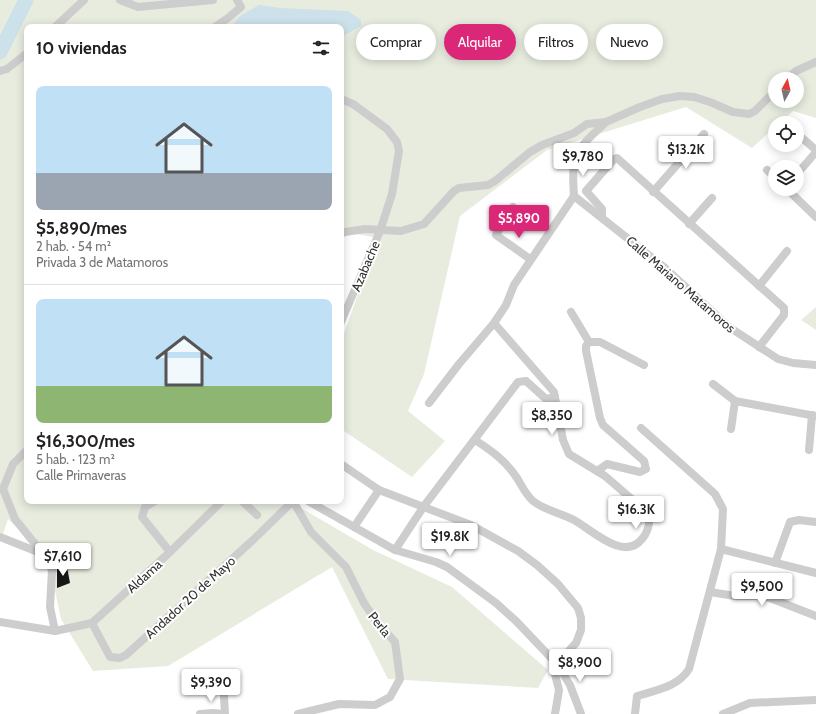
<!DOCTYPE html>
<html lang="es">
<meta charset="utf-8">
<style>
body{margin:0;font-family:Cabin,sans-serif;background:#f2f2f2;color:#222;height:100vh;display:flex;flex-direction:column;font-size:15px;white-space:nowrap}
*{box-sizing:border-box;margin:0}
p{font-size:13px;color:#767676}
.icon{flex:none;width:22px;height:22px;fill:none;stroke:currentColor;stroke-width:2;stroke-linecap:round;stroke-linejoin:round}
.map{position:relative;flex:1;overflow:hidden}
.panel{position:absolute;left:24px;top:24px;width:320px;height:480px;display:flex;flex-direction:column;background:#fff;border-radius:8px;box-shadow:0 2px 10px #0003}
.panel>*{flex:none}
.hud{position:absolute;left:356px;top:24px;width:380px;height:36px;display:flex;gap:8px}
.needle{width:26px;rotate:8deg}
.buttons{position:absolute;left:768px;top:72px;display:grid;gap:8px}
.buttons a{display:grid;place-items:center;width:36px;height:36px;border-radius:50%;background:#fff;box-shadow:0 2px 10px #0003;font-size:20px}
.price{position:absolute;translate:-50% -34px;padding:0 9px;border-radius:4px;background:#fff;color:#222;font-size:13px;line-height:26px;filter:drop-shadow(0 1px 2px #0008)}
.price::after{content:'';position:absolute;left:50%;top:24px;width:12px;height:9px;margin-left:-6px;background:inherit;clip-path:polygon(0 0,100% 0,50% 100%)}
.price.active{background:#db2777;color:#fff}
ul{padding:0;list-style:none}
li{display:grid;align-content:center;gap:8px;height:212px;padding:0 12px}
li+li{border-top:1px solid #e0e0e0}
li span{display:grid;place-items:center;height:124px;border-radius:8px;color:#555}
li>.icon{margin-inline-start:auto}
span .icon{width:72px;height:72px;fill:#fffc;stroke-width:1}
li b{font-size:17px}
h2{display:flex;justify-content:space-between;align-items:center;height:48px;padding:0 12px;font-size:17px}
.tag{padding:0 14px;border-radius:18px;background:#fff;box-shadow:0 2px 10px #0003;font-size:14px;line-height:36px}
.tag.active{background:#db2777;color:#fff}
.map>svg:first-child{display:block}
</style>
<div class="map">
<svg width="816" height="714" viewBox="0 0 816 714">
<rect width="100%" height="100%" fill="#fff"/>
<g fill="#e7ecdf" fill-rule="evenodd">
<path d="M0,0H816V118L793,111L780,123H775V127L752,148L686,107L547,150L460,216L424,374L408,411L445,441L412,477L341,429V342L378,238L346,232L341,233V27H27V501H289L373,550L452,587L548,670L538,688L388,679L332,567L168,666L93,671L61,619L48,558L8,519L3,534L0,533ZM775,79H797V101H775Z"/>
<polygon points="816,307 816,330 801,320"/>
</g>
<polygon fill="#cde1eb" points="259,5 280,8 348,11 361,20 361,26 341,37 341,27 231,27 240,16"/>
<g fill="none" stroke-linecap="round" stroke-linejoin="round">
<polyline stroke="#cde1eb" stroke-width="15" points="0,52 26,0"/>
</g>
<polygon fill="#171717" points="67,567 70,583 57,588 57,569"/>
<g fill="none" stroke-linecap="round" stroke-linejoin="round">
<g stroke="#cdcdcd" stroke-width="8">
<polyline points="120,0 138,7 213,0"/>
<polyline points="55,27 84,0"/>
<polyline points="215,27 228,18 241,7 237,0"/>
<polyline points="0,71 7,69 27,53"/>
<polyline points="786,79 796,71 816,62"/>
<polyline points="341,99 353,104 387,129 397,142 399,151 392,194 380,231 341,322"/>
<polyline points="801,137 816,150"/>
<polyline points="767,170 775,178"/>
<polyline points="797,174 816,152"/>
<polyline points="787,189 816,217"/>
<polyline points="653,192 704,134"/>
<polyline points="574,196 665,268 729,327 778,359 793,363 816,365"/>
<path d="M574,196C571,153 575,151 606,122"/>
<polyline points="513,207 496,235 530,259"/>
<polyline points="602,217 602,209 586,191 614,159 617,158 784,308 784,315 759,347"/>
<polyline points="689,224 712,198"/>
<polyline points="341,234 345,232 365,229 401,231 424,224 454,191 459,188 488,185 495,181 530,152 542,145 574,133 587,124 606,122 640,107 662,99 680,96 694,97 710,102 733,112 749,114 755,111 775,91"/>
<polyline points="759,286 787,251"/>
<polyline points="571,312 589,342"/>
<polyline points="713,384 735,401 816,416"/>
<polyline points="429,403 459,364 494,323 506,305 514,285 574,196"/>
<polyline points="731,429 735,401"/>
<path d="M475,440C492,451 506,461 517,478C522,486 526,495 533,501C544,510 561,513 574,520C592,530 624,562 642,539C649,531 650,523 649,514L605,476L569,454L563,440L554,392L494,323"/>
<polyline points="27,450 13,464 3,489 15,519 43,554 52,570 50,607 55,631"/>
<polyline points="809,450 812,415"/>
<polyline points="341,464 379,490 471,525 518,551 537,565 558,584 578,608 581,618 581,630 576,643 557,664 554,670 559,690 555,714"/>
<polyline points="597,471 607,464 640,472 646,469 644,461 603,425 600,418 586,351 586,346 589,342 600,342 644,365"/>
<polyline points="155,501 145,507 142,517 170,552"/>
<polyline points="242,501 257,515"/>
<polyline points="308,501 395,550 436,562 447,567 496,603 516,621 557,664 570,685 581,714"/>
<polyline points="354,527 379,490"/>
<polyline points="0,537 43,554"/>
<polyline points="721,549 816,573"/>
<polyline points="395,550 424,506 518,382 526,381 546,399 555,397"/>
<polyline points="775,563 790,522 799,520 816,522"/>
<polyline points="710,592 735,596 763,596 770,598 816,616"/>
<polyline points="0,622 55,631 92,623 170,552 222,501"/>
<polyline points="92,623 110,657 120,658 126,655 253,540 293,501 311,532 346,567 364,603 377,622 395,642 400,679 390,697 375,705 339,704 298,714"/>
<polyline points="223,679 225,714"/>
<polyline points="200,714 213,713 223,714"/>
<path d="M635,714L637,696C656,690 678,687 689,669L721,549L723,509L715,494L641,428"/>
<polyline points="723,714 750,703 816,700"/>
</g>
</g>
<g text-anchor="middle" dominant-baseline="central" stroke-width="4" stroke-linejoin="round" paint-order="stroke">
<g font-size="13" fill="#303030" stroke="#fff">
<text transform="translate(365 266) rotate(-67)">Azabache</text>
<text transform="translate(681 284) rotate(41)">Calle Mariano Matamoros</text>
<text transform="translate(144 576) rotate(-42)">Aldama</text>
<text transform="translate(190 597) rotate(-42)">Andador 20 de Mayo</text>
<text transform="translate(380 624) rotate(51)">Perla</text>
</g>
</g>
</svg>
<div class="buttons">
<a><svg class="needle" viewBox="-14 -14 28 28"><path d="M0-13l5 13h-10z" fill="#e53935"/><path d="M0 13l5-13h-10z" fill="#767676"/></svg></a>
<a><svg class="icon" aria-label="locate" viewBox="0 0 24 24"><circle cx="12" cy="12" r="6"/><path d="M12 2v4M12 18v4M2 12h4M18 12h4"/></svg></a>
<a><svg class="icon" aria-label="layers" viewBox="0 0 24 24"><path d="M12 4l9 5-9 5-9-5zM3 14l9 5 9-5"/></svg></a>
</div>
<b class="price" style="left:686px;top:170px">$13.2K</b>
<b class="price" style="left:583px;top:177px">$9,780</b>
<b class="price active" style="left:519px;top:239px">$5,890</b>
<b class="price" style="left:552px;top:436px">$8,350</b>
<b class="price" style="left:636px;top:530px">$16.3K</b>
<b class="price" style="left:450px;top:557px">$19.8K</b>
<b class="price" style="left:63px;top:577px">$7,610</b>
<b class="price" style="left:762px;top:607px">$9,500</b>
<b class="price" style="left:580px;top:683px">$8,900</b>
<b class="price" style="left:211px;top:703px">$9,390</b>
<div class="hud">
<a class="tag">Comprar</a>
<a class="tag active">Alquilar</a>
<a class="tag">Filtros</a>
<a class="tag">Nuevo</a>
</div>
<section class="panel">
<h2>10 viviendas<svg class="icon" aria-label="filters" viewBox="0 0 24 24"><path d="M4 7h16M4 17h16"/><circle cx="9" cy="7" r="2"/><circle cx="15" cy="17" r="2"/></svg></h2>
<ul>
<li><span style="background:linear-gradient(#bfe0f5 70%,#9aa5b1 0)"><svg class="icon" aria-label="home" viewBox="0 0 24 24"><path d="M3 11l9-7 9 7M6 9v11h12V9"/></svg></span><div><b>$5,890/mes</b><p>2 hab. · 54 m²</p><p>Privada 3 de Matamoros</p></div></li>
<li><span style="background:linear-gradient(#bfe0f5 70%,#8fb573 0)"><svg class="icon" aria-label="home" viewBox="0 0 24 24"><path d="M3 11l9-7 9 7M6 9v11h12V9"/></svg></span><div><b>$16,300/mes</b><p>5 hab. · 123 m²</p><p>Calle Primaveras</p></div></li>
</ul>
</section>
</div>
